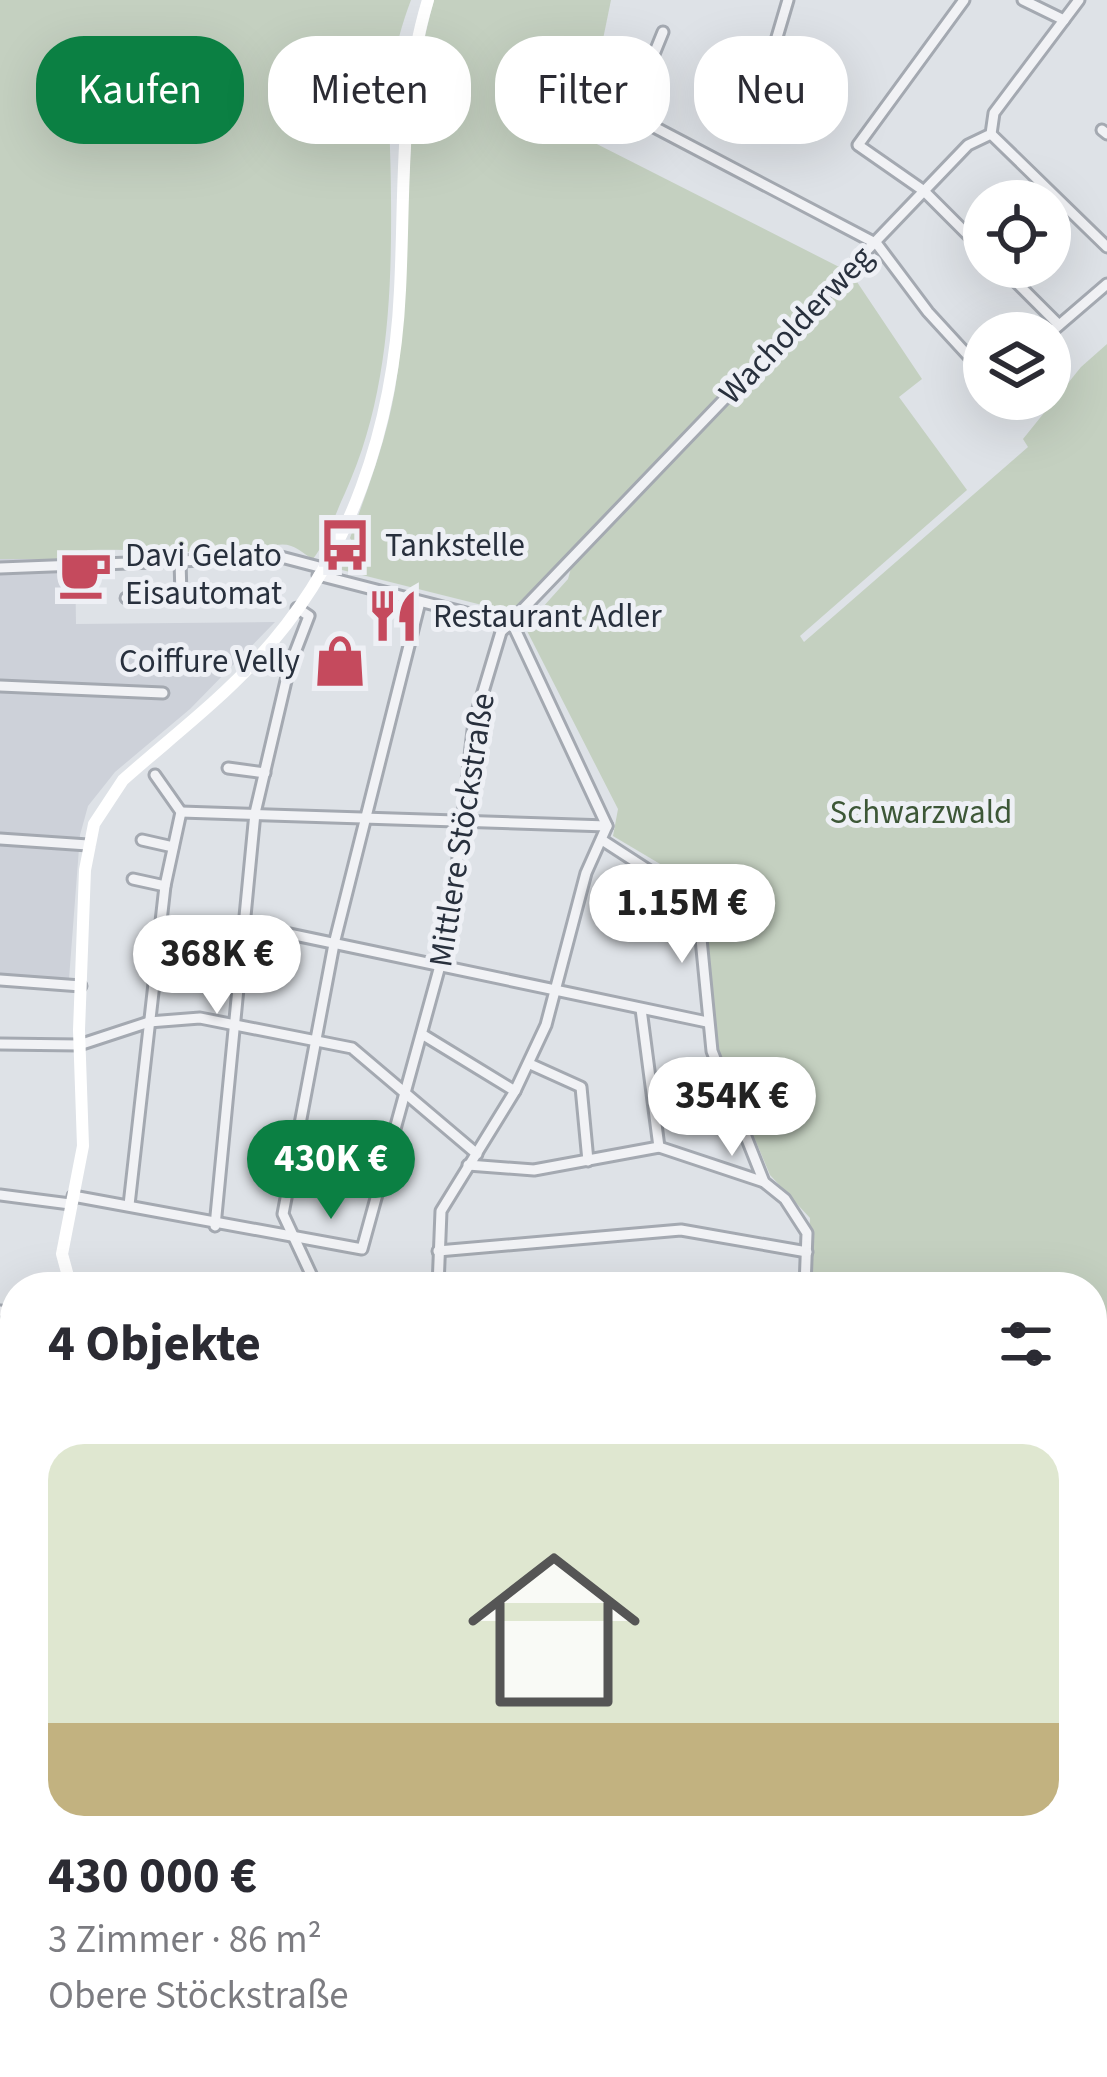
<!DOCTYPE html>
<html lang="de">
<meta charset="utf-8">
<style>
body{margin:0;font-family:"Source Sans 3",sans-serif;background:#f2f2f3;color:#2b2b33;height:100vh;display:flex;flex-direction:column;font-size:45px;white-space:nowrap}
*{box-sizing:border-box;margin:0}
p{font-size:39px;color:#7c7c81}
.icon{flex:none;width:66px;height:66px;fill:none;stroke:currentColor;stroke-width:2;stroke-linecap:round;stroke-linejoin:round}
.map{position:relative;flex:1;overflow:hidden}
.drawer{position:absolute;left:0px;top:1272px;width:1107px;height:807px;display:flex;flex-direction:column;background:#fff;border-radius:48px 48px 0 0;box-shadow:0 12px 48px #0002}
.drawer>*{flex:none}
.guide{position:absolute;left:36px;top:36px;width:1035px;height:108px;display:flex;gap:24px}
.controls{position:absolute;left:963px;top:180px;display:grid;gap:24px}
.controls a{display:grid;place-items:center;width:108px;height:108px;border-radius:50%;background:#fff;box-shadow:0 12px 48px #0002;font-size:60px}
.price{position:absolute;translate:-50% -102px;padding:0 27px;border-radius:42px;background:#fff;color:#222;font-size:39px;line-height:78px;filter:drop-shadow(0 3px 6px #0008)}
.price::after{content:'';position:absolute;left:50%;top:72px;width:36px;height:27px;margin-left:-18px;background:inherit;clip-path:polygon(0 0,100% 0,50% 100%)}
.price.current{background:#0b8043;color:#fff}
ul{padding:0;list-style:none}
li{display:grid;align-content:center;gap:24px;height:636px;padding:0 48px}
li span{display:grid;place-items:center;height:372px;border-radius:36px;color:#555}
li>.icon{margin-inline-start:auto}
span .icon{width:216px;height:216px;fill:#fffc;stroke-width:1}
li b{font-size:51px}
h2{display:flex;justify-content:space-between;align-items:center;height:144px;padding:0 48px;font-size:51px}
.chip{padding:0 42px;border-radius:48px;background:#fff;box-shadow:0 12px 48px #0002;font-size:42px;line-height:108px}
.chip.current{background:#0b8043;color:#fff}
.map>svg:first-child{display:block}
</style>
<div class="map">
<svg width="1107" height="2077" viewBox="0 0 1107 2077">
<rect width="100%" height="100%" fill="#dee2e7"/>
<g fill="#cdd1d9">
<polygon points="0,559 75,559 76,624 275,622 190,709 115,772 88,806 80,835 69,979 0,974"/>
<polygon points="1107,1377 1107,1428 1094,1514 1107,1688 1092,1627 1092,1467"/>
</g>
<g fill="#c4d0c0">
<path d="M0,0H411C381,80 391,117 391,198C392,300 387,401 345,493C335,514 327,541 313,559C300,552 294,542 276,545L275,553C211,555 153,548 88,550L75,559H0Z"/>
<path d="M434,0H611L583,137L851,273L922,379L899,397L967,490L800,636L804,642L1028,447L1023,439L1081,367L1107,344V1377L1092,1467V1287H807L810,1218L770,1175L718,1051L706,919L714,916L682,877L613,836L618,809L525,627L568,579L573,561L658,462L510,612L334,568L353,543L350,538C370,483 391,428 398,369C413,246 400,121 434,0Z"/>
<polygon points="1107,1429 1107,1658 1094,1514"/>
<polygon points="1092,1627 1107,1688 1107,2077 634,2077 637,2064 1092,2064"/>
<polygon points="15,1922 15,2077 0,2077 0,1931"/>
</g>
<polygon fill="#9bafc5" points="1092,1697 1107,1741 1107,1842 1092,1830"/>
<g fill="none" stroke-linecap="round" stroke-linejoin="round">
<g stroke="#a4a9b1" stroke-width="15">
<g id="minor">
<polyline points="964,0 858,145 924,191 984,251"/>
<polyline points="1023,0 1064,20"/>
<polyline points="663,32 635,101 637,118 877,244 928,312 984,373"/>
<polyline points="759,98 788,0"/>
<polyline points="1102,130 1107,134"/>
<polyline points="991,134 1107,247"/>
<polyline points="1001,267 1059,325"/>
<polyline points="1050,333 1107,284"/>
<polyline points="180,560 181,596 255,599"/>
<polyline points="0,568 281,557 323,568"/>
<polyline points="318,575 513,625 607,826 586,873 546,1025 515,1091 441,1211 438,1287"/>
<polyline points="126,598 181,596"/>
<polyline points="0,686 163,693"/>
<polyline points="228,768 265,773"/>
<polyline points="181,812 607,826"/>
<polyline points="0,839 88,845"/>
<polyline points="142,840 173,847"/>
<polyline points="602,840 693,899 698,908 712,1051 764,1182 785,1199 807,1233 805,1287"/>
<polyline points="133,879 165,886"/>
<polyline points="247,925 707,1022"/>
<polyline points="0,980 81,986"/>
<polyline points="641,1009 659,1147"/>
<polyline points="425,1036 515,1091"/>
<polyline points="0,1044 79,1045 149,1022 200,1018 352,1048 477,1154"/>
<polyline points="530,1064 581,1087 588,1161"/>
<polyline points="468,1165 534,1170 659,1147 764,1182"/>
<polyline points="0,1195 70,1204"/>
<polyline points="73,1196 362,1249 449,933 474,722 501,632 968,145 991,134 994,113 1079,0"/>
<polyline points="129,1205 165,886 181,812 155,775"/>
<polyline points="215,1226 255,813 289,668 309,616 297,608"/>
<polyline points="438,1251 681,1230 807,1252"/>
<polyline points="317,1287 283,1214 334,944 420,602"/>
<polyline points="0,1311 15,1313"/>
<polyline points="0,1363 15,1372"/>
<polyline points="0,1472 15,1475"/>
<polyline points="0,1522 15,1523"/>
<polyline points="0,1570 15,1563"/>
<polyline points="0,1664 15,1666"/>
<polyline points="121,2064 124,2077"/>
<polyline points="247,2064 251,2077"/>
<polyline points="294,2064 298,2077"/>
<polyline points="367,2064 371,2077"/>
<polyline points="467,2064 472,2077"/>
<polyline points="552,2064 556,2077"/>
<polyline points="612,2064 618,2077"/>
<polyline points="64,2077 66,2064"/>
<polyline points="174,2077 230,2064"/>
</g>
</g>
<use href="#minor" stroke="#f1f2f5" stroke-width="9"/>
<g stroke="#fff" stroke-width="12">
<path d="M71,1287L62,1254L83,1146L79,1030L85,870L94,824L123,780C168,740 217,703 258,658C351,558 394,424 400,290C405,192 399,95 428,0"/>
<polyline points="0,1914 15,1900"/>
</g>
<g stroke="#79818f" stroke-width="3" stroke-dasharray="6 12" stroke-linecap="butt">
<polyline points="1092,1501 1107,1406"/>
<polyline points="1092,1592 1107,1668"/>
</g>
</g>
<defs>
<g id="bus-bare" transform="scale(4.14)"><path d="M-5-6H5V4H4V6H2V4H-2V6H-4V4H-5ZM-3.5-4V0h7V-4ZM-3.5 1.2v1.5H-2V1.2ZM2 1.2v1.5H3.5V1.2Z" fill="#c54a5d" stroke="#eef0f5" stroke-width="2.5" paint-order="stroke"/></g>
<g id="cafe-bare" transform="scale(4.14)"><path d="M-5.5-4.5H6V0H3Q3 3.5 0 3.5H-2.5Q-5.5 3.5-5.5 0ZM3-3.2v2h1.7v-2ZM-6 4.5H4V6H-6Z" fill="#c54a5d" stroke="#eef0f5" stroke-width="2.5" paint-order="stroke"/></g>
<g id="restaurant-bare" transform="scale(4.14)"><path d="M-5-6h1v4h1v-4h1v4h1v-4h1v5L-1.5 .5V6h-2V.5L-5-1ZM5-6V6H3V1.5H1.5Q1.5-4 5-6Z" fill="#c54a5d" stroke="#eef0f5" stroke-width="2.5" paint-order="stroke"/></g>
<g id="shop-bare" transform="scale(4.14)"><path d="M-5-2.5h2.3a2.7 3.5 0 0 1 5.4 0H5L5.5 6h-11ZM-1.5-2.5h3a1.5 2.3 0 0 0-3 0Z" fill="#c54a5d" stroke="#eef0f5" stroke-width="2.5" paint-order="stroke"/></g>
</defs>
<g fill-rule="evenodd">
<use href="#bus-bare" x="345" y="545"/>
<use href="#cafe-bare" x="85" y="574"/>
<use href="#restaurant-bare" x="393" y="616"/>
<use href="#shop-bare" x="340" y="661"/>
</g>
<g text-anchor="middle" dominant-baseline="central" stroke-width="10" stroke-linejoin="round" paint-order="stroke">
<g font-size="33" fill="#28303d" stroke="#eef0f5">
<text transform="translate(796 325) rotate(-46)">Wacholderweg</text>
<text transform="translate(462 830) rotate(-81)">Mittlere Stöckstraße</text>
</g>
<g font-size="33" fill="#28303d" stroke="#eef0f5" text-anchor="start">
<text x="385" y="545">Tankstelle</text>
<text x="125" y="555">Davi Gelato<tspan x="125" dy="38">Eisautomat</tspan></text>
<text x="433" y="616">Restaurant Adler</text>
<text x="300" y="661" text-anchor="end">Coiffure Velly</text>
</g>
<g font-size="33" fill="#3d5737" stroke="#eef0f5">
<text x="921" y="812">Schwarzwald</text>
</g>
</g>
</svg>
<div class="controls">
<a><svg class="icon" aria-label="locate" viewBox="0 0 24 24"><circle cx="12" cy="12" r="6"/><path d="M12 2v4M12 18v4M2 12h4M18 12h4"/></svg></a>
<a><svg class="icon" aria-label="layers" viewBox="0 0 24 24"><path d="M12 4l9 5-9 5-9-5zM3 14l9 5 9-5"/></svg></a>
</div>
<b class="price" style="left:682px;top:966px">1.15M €</b>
<b class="price" style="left:217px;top:1017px">368K €</b>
<b class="price" style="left:732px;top:1159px">354K €</b>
<b class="price current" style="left:331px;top:1222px">430K €</b>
<div class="guide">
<a class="chip current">Kaufen</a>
<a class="chip">Mieten</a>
<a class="chip">Filter</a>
<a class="chip">Neu</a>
</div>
<section class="drawer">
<h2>4 Objekte<svg class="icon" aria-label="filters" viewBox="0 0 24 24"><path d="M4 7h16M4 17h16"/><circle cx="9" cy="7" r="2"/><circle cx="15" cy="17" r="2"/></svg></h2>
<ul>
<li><span style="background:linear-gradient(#dfe7d0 75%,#c2b280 0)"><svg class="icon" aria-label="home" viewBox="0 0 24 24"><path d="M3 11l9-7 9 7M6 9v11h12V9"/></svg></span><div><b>430 000 €</b><p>3 Zimmer · 86 m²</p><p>Obere Stöckstraße</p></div></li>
</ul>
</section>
</div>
